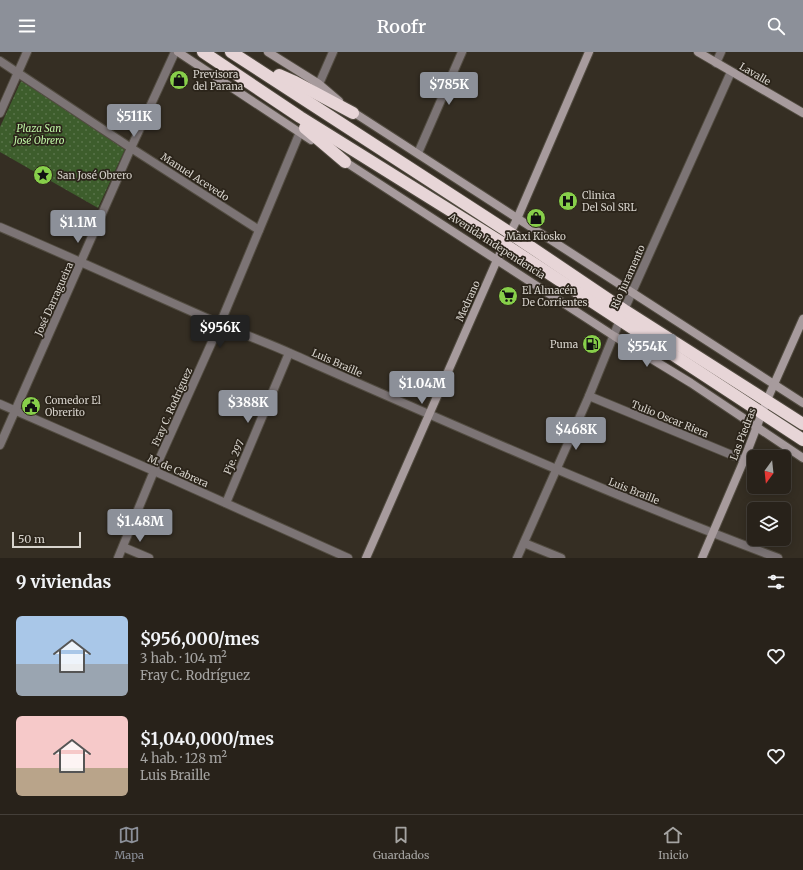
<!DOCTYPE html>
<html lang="es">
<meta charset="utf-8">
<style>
body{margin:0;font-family:Merriweather,serif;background:#302a23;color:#f1f3f6;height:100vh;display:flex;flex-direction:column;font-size:15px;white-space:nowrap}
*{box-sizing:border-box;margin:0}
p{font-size:13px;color:#a5a4a2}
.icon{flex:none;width:22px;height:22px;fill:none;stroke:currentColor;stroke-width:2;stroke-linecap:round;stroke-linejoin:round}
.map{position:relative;height:506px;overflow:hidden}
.panel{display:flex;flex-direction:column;background:#28221a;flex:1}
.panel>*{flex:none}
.needle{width:26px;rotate:195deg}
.tools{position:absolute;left:747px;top:398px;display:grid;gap:8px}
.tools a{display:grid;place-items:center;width:44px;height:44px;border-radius:6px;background:#28221a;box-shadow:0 2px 10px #0003,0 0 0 1px #443f39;font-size:20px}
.scale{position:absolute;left:12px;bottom:10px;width:69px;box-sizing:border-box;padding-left:4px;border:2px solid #d7d3cc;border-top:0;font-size:11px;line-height:14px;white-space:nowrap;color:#d7d3cc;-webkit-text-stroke:3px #2b241a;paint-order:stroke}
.price{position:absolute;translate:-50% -34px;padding:0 9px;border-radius:4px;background:#8c9099;color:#fff;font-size:13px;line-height:26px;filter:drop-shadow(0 1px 2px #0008)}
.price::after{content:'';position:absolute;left:50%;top:24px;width:12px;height:9px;margin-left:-6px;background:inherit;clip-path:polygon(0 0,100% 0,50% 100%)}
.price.active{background:#222;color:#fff}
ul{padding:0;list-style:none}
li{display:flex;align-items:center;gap:12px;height:100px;padding:0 16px}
li span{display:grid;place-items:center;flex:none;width:112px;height:80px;border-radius:6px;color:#555}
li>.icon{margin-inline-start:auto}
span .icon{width:48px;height:48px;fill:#fffc;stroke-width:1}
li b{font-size:17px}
h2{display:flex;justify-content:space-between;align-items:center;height:48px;padding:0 16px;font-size:17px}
header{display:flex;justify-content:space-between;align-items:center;height:52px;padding:0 16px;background:#8c9099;color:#fff;font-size:18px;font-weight:600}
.tab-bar{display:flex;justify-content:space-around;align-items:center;height:56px;border-top:1px solid #443f39;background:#28221a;font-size:11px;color:#a5a4a2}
.tab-bar a{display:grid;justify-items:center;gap:2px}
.tab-bar .active{color:#8c9099}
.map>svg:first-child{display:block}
</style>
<header><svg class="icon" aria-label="menu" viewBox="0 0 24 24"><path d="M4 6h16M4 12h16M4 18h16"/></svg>Roofr<svg class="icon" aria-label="search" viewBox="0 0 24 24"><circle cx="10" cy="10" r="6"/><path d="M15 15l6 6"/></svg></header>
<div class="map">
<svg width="803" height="506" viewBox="0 0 803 506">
<defs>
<pattern id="park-dots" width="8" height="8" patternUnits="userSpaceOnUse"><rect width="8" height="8" fill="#3d5d2c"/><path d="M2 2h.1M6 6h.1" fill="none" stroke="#587349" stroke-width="1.8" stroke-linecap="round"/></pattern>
</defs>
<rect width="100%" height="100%" fill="#352e23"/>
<polygon fill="url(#park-dots)" points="21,29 126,95 98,156 0,100 0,75"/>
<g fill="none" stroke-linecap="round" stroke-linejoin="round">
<g stroke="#524c41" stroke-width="10">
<g id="street">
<polyline points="0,9 131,96 259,178"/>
<polyline points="716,11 721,0"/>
<polyline points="319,32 333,0"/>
<polyline points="0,61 27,0"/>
<polyline points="418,101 462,0"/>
<path d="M0,175C73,206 145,239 218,271C242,282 268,291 292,302C453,373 613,444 778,506"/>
<polyline points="589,344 744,408"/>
<polyline points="0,352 154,419 348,506"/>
<polyline points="0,393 131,96 175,0"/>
<polyline points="226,451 289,301"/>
<polyline points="524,491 561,506"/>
<polyline points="123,495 149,506"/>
<polyline points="118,506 154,419 220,272 300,80"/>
<polyline points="517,506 589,344 624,258 731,20"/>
</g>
</g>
<g stroke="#524c41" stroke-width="10">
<g id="secondary">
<polyline points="178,0 311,88"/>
<polyline points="268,0 319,32 339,49"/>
<polyline points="698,0 803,61"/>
<polyline points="350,58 803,351"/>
<polyline points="341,107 614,284 691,331 803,406"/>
<polyline points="366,506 497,208 517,167 589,0"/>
<polyline points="702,506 744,408 767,348 803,267"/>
</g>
</g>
<g stroke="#524c41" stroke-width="14">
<g id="highway">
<polyline points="203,0 300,65 504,192 803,388"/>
<polyline points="231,0 510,181 624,258 803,372"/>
<polyline points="279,23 295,30 353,61"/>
<polyline points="305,76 345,110"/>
</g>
</g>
<use href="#street" stroke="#7c7475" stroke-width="8"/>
<use href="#secondary" stroke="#a79b9d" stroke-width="8"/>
<use href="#highway" stroke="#e7d5d7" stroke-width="12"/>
</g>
<defs>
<g id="shop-disc" transform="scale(1)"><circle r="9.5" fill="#87cf4a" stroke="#2b241a"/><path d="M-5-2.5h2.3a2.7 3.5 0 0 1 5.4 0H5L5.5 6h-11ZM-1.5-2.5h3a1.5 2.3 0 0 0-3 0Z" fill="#111"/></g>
<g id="sight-disc" transform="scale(1)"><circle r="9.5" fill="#87cf4a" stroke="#2b241a"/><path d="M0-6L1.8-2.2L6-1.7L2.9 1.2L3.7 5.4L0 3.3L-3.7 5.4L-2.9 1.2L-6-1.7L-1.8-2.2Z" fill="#111"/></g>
<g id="hospital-disc" transform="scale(1)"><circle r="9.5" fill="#87cf4a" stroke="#2b241a"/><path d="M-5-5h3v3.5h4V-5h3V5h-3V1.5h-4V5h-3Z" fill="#111"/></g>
<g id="supermarket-disc" transform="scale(1)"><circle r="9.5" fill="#87cf4a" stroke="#2b241a"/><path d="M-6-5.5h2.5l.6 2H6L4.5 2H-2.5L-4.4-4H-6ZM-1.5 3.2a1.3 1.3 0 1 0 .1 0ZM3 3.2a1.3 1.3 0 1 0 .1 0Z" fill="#111"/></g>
<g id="fuel-disc" transform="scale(1)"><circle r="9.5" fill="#87cf4a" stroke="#2b241a"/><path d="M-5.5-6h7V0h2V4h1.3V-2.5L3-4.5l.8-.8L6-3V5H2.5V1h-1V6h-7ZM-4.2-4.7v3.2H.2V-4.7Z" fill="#111"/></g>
<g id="civic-disc" transform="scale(1)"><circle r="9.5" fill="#87cf4a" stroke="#2b241a"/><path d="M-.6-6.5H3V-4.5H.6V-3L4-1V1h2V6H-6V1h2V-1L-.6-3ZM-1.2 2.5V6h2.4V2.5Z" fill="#111"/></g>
</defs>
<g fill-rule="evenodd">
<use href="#shop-disc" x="179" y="28"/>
<use href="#sight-disc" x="43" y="123"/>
<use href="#hospital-disc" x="568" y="149"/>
<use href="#shop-disc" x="536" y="166"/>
<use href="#supermarket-disc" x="508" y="244"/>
<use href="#fuel-disc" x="592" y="292"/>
<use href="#civic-disc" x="31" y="354"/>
</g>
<g text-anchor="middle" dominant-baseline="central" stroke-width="3.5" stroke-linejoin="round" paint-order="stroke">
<g font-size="10" fill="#d7d3cc" stroke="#2b241a" text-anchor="start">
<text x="193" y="22">Previsora<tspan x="193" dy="12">del Parana</tspan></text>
<text x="57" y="123">San José Obrero</text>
<text x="582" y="143">Clinica<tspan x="582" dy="12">Del Sol SRL</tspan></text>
<text x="536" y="184" text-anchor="middle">Maxi Kiosko</text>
<text x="522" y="238">El Almacén<tspan x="522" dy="12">De Corrientes</tspan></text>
<text x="578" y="292" text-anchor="end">Puma</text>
<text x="45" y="348">Comedor El<tspan x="45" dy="12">Obrerito</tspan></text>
</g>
<g font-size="10" fill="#d7d3cc" stroke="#2b241a">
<text transform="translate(755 22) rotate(30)">Lavalle</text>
<text transform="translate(195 125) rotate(33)">Manuel Acevedo</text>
<text transform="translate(497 194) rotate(33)">Avenida Independencia</text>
<text transform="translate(628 225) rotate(-66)">Rio Juramento</text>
<text transform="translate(54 247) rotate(-66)">José Darragueira</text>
<text transform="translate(468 249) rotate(-66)">Medrano</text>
<text transform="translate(337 311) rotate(24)">Luis Braille</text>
<text transform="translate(172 355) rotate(-66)">Fray C. Rodríguez</text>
<text transform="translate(670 367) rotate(22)">Tulio Oscar Riera</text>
<text transform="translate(743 382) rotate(-69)">Las Piedras</text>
<text transform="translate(234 405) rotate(-67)">Pje. 297</text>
<text transform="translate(178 419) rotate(24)">M. de Cabrera</text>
<text transform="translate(634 439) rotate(22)">Luis Braille</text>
</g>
<g font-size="10" font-style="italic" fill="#bef4a4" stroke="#2b241a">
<text x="39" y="76">Plaza San<tspan x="39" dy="12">José Obrero</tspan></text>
</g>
</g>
</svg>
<div class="tools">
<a><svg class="needle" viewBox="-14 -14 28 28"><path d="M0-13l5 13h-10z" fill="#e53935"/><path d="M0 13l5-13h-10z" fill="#a5a4a2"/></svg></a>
<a><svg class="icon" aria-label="layers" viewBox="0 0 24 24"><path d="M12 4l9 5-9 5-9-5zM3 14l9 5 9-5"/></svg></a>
</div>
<div class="scale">50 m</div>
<b class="price" style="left:449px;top:54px">$785K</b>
<b class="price" style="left:134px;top:86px">$511K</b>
<b class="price" style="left:78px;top:192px">$1.1M</b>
<b class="price active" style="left:220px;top:297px">$956K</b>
<b class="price" style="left:647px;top:316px">$554K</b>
<b class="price" style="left:422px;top:353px">$1.04M</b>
<b class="price" style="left:248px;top:372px">$388K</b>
<b class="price" style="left:576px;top:399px">$468K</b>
<b class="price" style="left:140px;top:491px">$1.48M</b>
</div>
<section class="panel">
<h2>9 viviendas<svg class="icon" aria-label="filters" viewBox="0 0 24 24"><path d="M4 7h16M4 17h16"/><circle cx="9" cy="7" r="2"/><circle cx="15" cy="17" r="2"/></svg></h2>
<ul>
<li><span style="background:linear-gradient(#a9c7e8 60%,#9aa5b1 0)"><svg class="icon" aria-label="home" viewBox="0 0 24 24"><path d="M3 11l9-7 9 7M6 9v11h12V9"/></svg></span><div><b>$956,000/mes</b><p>3 hab. · 104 m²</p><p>Fray C. Rodríguez</p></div><svg class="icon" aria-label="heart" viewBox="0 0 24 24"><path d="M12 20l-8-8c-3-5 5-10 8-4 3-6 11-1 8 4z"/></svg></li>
<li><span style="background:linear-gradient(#f6c9c9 65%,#b9a48a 0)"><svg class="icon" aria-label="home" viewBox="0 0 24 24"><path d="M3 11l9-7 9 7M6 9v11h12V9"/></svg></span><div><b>$1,040,000/mes</b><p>4 hab. · 128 m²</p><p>Luis Braille</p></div><svg class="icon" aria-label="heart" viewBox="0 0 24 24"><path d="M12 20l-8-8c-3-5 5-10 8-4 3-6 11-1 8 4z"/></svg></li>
</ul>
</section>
<nav class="tab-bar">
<a class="active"><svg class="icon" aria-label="map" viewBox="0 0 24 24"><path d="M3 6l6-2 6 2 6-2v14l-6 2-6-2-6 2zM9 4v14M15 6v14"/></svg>Mapa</a>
<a><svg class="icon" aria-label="saved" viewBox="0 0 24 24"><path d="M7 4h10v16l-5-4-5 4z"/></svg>Guardados</a>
<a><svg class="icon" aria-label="home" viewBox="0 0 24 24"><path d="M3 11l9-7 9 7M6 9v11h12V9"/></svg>Inicio</a>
</nav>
